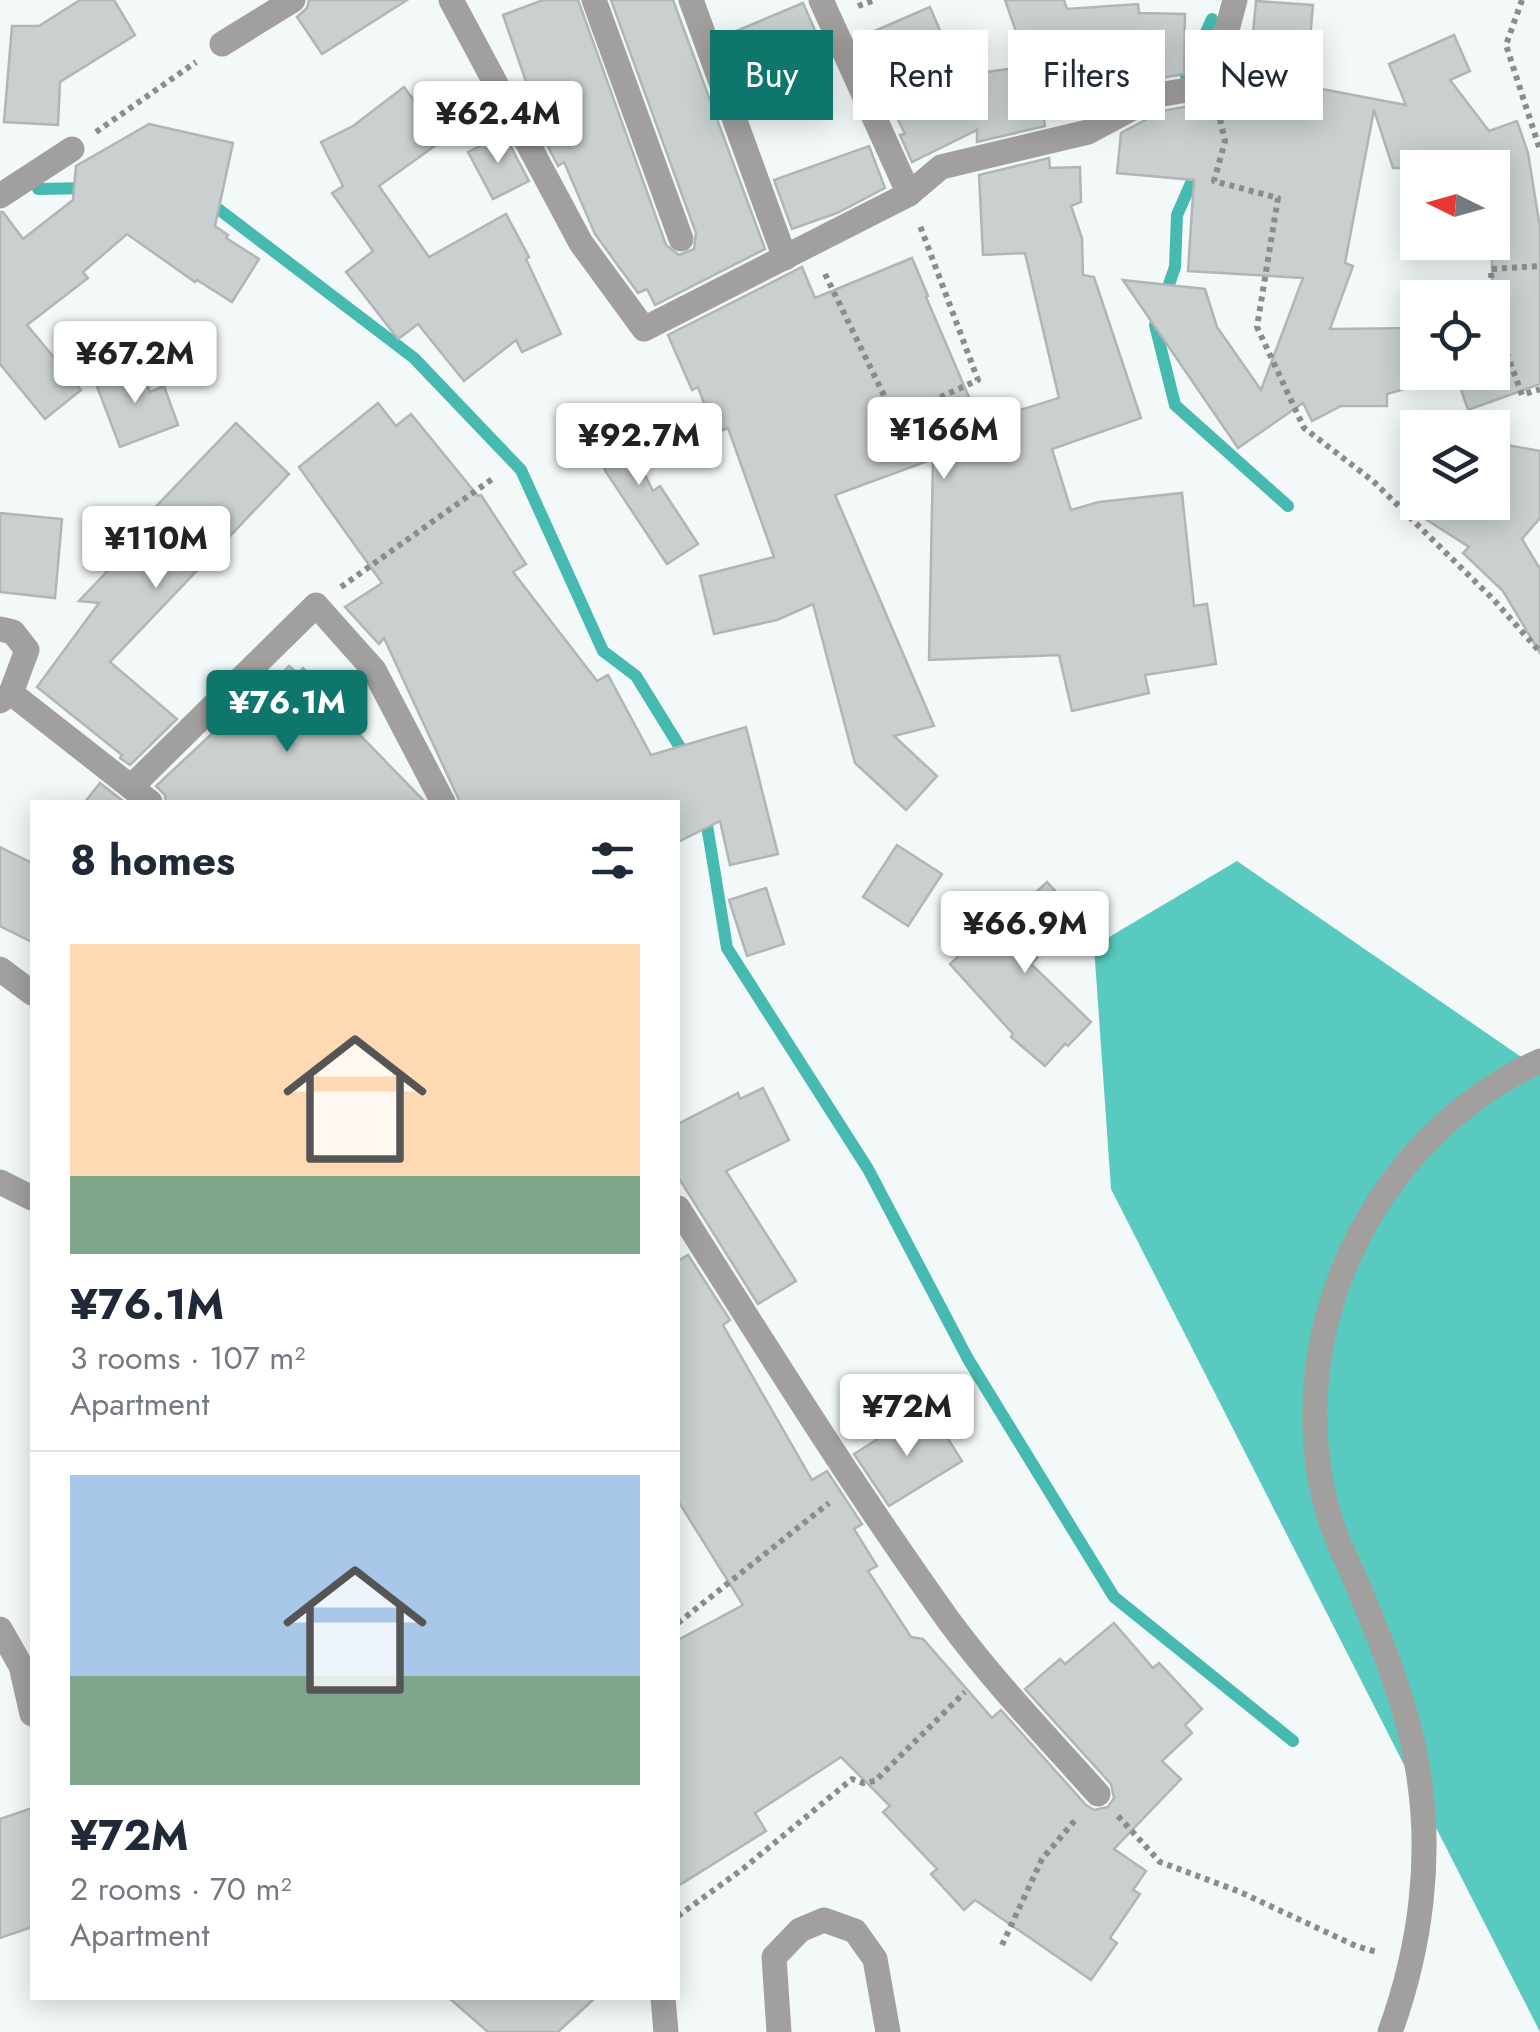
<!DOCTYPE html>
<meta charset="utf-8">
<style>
body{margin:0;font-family:Jost,sans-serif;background:#f6f6f7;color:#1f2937;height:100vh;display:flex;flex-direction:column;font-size:38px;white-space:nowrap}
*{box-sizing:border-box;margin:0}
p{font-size:32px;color:#747a83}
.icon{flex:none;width:55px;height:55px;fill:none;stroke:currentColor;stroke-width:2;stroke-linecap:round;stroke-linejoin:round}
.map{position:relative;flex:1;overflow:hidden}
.side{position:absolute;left:30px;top:800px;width:650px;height:1200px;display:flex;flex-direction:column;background:#fff;border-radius:0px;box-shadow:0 5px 25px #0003}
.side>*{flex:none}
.guide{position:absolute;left:710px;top:30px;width:680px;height:90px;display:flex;gap:20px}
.needle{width:65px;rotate:275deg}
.buttons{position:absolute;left:1400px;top:150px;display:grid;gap:20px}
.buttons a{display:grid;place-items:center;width:110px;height:110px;border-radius:0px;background:#fff;box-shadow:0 5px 25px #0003;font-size:50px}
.price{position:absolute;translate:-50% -85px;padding:0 22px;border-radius:10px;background:#fff;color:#222;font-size:32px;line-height:65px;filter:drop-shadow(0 2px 5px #0008)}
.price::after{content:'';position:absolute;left:50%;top:60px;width:30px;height:22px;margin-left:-15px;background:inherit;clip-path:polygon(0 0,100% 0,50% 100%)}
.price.current{background:#0f766e;color:#fff}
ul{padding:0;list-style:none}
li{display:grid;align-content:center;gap:20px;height:530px;padding:0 40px}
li+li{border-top:2px solid #e0e1e3}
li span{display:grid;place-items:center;height:310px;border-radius:0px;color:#555}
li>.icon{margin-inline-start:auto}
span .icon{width:180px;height:180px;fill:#fffc;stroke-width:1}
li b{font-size:42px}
h2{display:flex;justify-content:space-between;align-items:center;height:120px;padding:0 40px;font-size:42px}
.pill{padding:0 35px;border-radius:0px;background:#fff;box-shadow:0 5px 25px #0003;font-size:35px;line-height:90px}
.pill.current{background:#0f766e;color:#fff}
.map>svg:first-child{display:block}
</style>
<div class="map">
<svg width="1540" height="2032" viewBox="0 0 1540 2032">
<rect width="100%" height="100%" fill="#f3f9f8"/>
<polygon fill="#58cabf" points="1237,861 1540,1070 1540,2032 1111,1189 1094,946"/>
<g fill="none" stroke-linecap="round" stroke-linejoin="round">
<g stroke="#46bab0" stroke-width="12">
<polyline points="1200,118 1186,76 1212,19"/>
<polyline points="1199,165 1177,215 1175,267 1155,325 1175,405 1288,506"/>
<polyline points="38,189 88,188"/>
<polyline points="206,203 213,205 414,358 521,470 603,651 636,676 686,757"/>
<polyline points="705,813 727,948 868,1169 968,1359 1114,1597 1293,1741"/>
</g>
</g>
<g fill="#cad0d0" stroke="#b0b6b5" stroke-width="2.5">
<polygon points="80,0 114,0 135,35 60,82 58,125 4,122 12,26 39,26"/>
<polygon points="309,0 407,0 322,54 297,17 307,8"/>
<polygon points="543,0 578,0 666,245 679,255 694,249 696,233 611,0 673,0 765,249 655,305 647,289 638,293 595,234 564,162 558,166 533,118 538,116 503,15"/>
<polygon points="1005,0 1064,0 1067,9 1138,4 1139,13 1185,14 1184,74 1150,80 1124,94 1125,90 1041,95 1045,126 977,142 977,130 912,162 900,135 905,134 893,109 900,105 870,33 930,7 959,76 1028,66"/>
<polygon points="1256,1 1313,5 1306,86 1406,105 1389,64 1454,35 1470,71 1450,80 1489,131 1517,121 1528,153 1540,228 1540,384 1468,410 1455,372 1492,372 1492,168 1393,168 1374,110 1345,263 1353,266 1330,329 1418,328 1418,385 1387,394 1387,406 1341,406 1312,421 1303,403 1238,448 1123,280 1205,289 1217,327 1261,390 1303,278 1188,271 1194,180 1117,173 1121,133 1162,111 1207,103 1246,109"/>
<polygon points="803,3 821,44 737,78 722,37"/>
<polygon points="404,87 443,140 379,186 429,257 506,214 529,257 526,259 561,334 522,352 516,340 464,381 418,324 398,339 346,272 373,251 332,193 343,186 321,142 353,126"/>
<polygon points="149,124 233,143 215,226 228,235 226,238 259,259 232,302 197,280 195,282 127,234 83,272 88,278 27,325 81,390 45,419 0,364 0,212 3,212 23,239 73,200 76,166"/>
<polygon points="504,134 529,181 493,199 468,152"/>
<polygon points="869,146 885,188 837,213 792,229 774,180"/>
<polygon points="1049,158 1050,168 1080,167 1081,202 1071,206 1082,238 1083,275 1094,277 1141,418 1052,449 1071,510 1099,502 1182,493 1194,606 1207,604 1216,664 1145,675 1149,693 1072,711 1059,655 929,660 933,459 835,495 934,726 894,736 937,776 906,810 855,763 813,604 777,620 714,634 700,576 774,557 728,428 715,433 698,387 692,390 668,335 802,267 815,298 912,258 928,296 926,297 992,451 991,419 1059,398 1025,253 983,255 979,175"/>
<polygon points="139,365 150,392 164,386 178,425 120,447 95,381"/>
<polygon points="378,403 396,426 411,414 478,496 481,495 526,564 513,572 597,681 608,675 651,755 746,727 778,854 730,865 720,821 678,842 678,802 460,802 384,638 379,644 345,607 382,583 299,467"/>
<polygon points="611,407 653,491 660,486 698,544 667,564 606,472 583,419"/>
<polygon points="236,423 289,474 110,662 177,719 130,765 120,758 122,755 37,687 99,603 79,601 153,523 146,517"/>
<polygon points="1501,444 1540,451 1540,518 1522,539 1540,569 1540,653 1503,591 1463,553 1469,547 1399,502 1492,502"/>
<polygon points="0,513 62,519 55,598 0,592"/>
<polygon points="289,666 298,674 303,668 332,695 327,701 425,802 166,802 165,795 156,786 231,716 237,723"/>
<polygon points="100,783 124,802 85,802"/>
<polygon points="897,845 942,874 908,926 863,897"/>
<polygon points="0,847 32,863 32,942 0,926"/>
<polygon points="1047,882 1078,916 1035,955 1037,958 1031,964 1091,1022 1068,1046 1065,1044 1045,1066 1011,1037 1013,1034 950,964 1000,918 1004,922"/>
<polygon points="766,888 784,944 747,956 729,900"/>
<polygon points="763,1088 789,1140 726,1171 796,1281 758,1304 678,1177 678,1124 738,1093 740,1099"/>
<polygon points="688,1255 730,1320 723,1325 812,1480 827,1471 862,1524 854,1529 877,1566 868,1571 911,1637 923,1639 992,1718 1001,1710 1086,1805 1094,1810 1108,1807 1114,1798 1111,1784 1025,1689 1060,1659 1065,1664 1114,1623 1153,1668 1159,1663 1202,1709 1185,1725 1192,1733 1162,1761 1181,1779 1114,1849 1146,1871 1133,1890 1140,1894 1110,1938 1117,1943 1091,1980 975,1900 964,1910 931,1874 937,1869 883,1812 890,1806 841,1757 755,1813 766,1831 678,1886 678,1640 743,1605 678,1501 678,1261"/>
<polygon points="917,1414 928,1433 940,1426 962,1461 889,1506 854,1454"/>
<polygon points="32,1808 32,1927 0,1938 0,1819"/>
<polygon points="449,1998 595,1998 558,2032 488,2032"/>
</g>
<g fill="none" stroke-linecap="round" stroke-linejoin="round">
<g stroke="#898e8d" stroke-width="6" stroke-dasharray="5 5" stroke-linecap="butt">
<polyline points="1522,0 1506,45 1540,150"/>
<polyline points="858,6 875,0"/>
<polyline points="1220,119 1225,141 1214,181 1278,198 1257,327 1304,428 1373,481 1494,600 1540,652"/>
<polyline points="96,132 196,62"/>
<polyline points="825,274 895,418 978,380 919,223"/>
<polyline points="1492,298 1491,269 1540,266"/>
<polyline points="1492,305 1493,315 1522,395 1540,389"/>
<polyline points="341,587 495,477"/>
<polyline points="678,1623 829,1503"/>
<polyline points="1118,1816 1160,1862 1238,1891 1356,1946 1377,1952"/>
<polyline points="678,1916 744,1868 852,1779 863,1783 875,1781 965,1692"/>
<polyline points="1002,1945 1042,1859 1077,1818"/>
</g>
<g stroke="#a2a09f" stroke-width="25">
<polyline points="451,0 581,243 644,329 909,194 941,167 1088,132 1157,95 1212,86 1235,0"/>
<polyline points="594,0 681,239"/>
<polyline points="691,0 785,258"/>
<polyline points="821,0 909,194"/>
<polyline points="222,44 293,0"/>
<polyline points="0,196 72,149"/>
<polyline points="0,629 13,632 27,650 11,693 0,701"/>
<polyline points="11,693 150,802"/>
<polyline points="131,787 316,605 374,670 443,802"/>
<polyline points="0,969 32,993"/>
<polyline points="0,1182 32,1198"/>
<path d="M678,1208C766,1347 853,1487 949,1621C994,1682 1047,1737 1098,1794"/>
<polyline points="0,1629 21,1666 32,1714"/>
<polyline points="663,1998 666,2032"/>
<polyline points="779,2032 774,1957 800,1930 824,1920 855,1931 875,1959 888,2032"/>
<path d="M1390,2032C1421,1947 1433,1855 1417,1765C1406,1702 1382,1644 1358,1586C1348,1563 1336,1539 1329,1516C1277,1336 1372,1138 1540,1061"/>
</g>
</g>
</svg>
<div class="buttons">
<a><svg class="needle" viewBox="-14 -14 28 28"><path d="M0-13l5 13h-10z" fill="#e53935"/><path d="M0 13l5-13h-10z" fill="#747a83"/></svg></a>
<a><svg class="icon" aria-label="locate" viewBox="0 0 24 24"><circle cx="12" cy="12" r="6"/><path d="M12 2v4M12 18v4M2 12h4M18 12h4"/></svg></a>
<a><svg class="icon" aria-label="layers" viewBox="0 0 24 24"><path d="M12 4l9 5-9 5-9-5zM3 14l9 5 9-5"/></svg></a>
</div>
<b class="price" style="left:498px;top:166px">¥62.4M</b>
<b class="price" style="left:135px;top:406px">¥67.2M</b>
<b class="price" style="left:944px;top:482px">¥166M</b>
<b class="price" style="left:639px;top:488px">¥92.7M</b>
<b class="price" style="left:156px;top:591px">¥110M</b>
<b class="price current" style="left:287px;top:755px">¥76.1M</b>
<b class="price" style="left:1025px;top:976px">¥66.9M</b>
<b class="price" style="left:907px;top:1459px">¥72M</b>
<div class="guide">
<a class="pill current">Buy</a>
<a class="pill">Rent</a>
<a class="pill">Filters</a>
<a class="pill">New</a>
</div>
<section class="side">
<h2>8 homes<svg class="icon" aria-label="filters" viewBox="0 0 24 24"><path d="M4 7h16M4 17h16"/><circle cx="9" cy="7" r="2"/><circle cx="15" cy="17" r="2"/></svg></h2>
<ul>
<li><span style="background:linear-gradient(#ffd9b3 75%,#7fa58c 0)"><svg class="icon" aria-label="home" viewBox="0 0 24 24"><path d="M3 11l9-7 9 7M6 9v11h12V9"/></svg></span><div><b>¥76.1M</b><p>3 rooms · 107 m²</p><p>Apartment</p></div></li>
<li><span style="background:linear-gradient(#a9c7e8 65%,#7fa58c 0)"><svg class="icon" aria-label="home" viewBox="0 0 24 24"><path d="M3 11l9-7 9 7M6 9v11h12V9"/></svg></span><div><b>¥72M</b><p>2 rooms · 70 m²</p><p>Apartment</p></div></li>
</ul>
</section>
</div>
